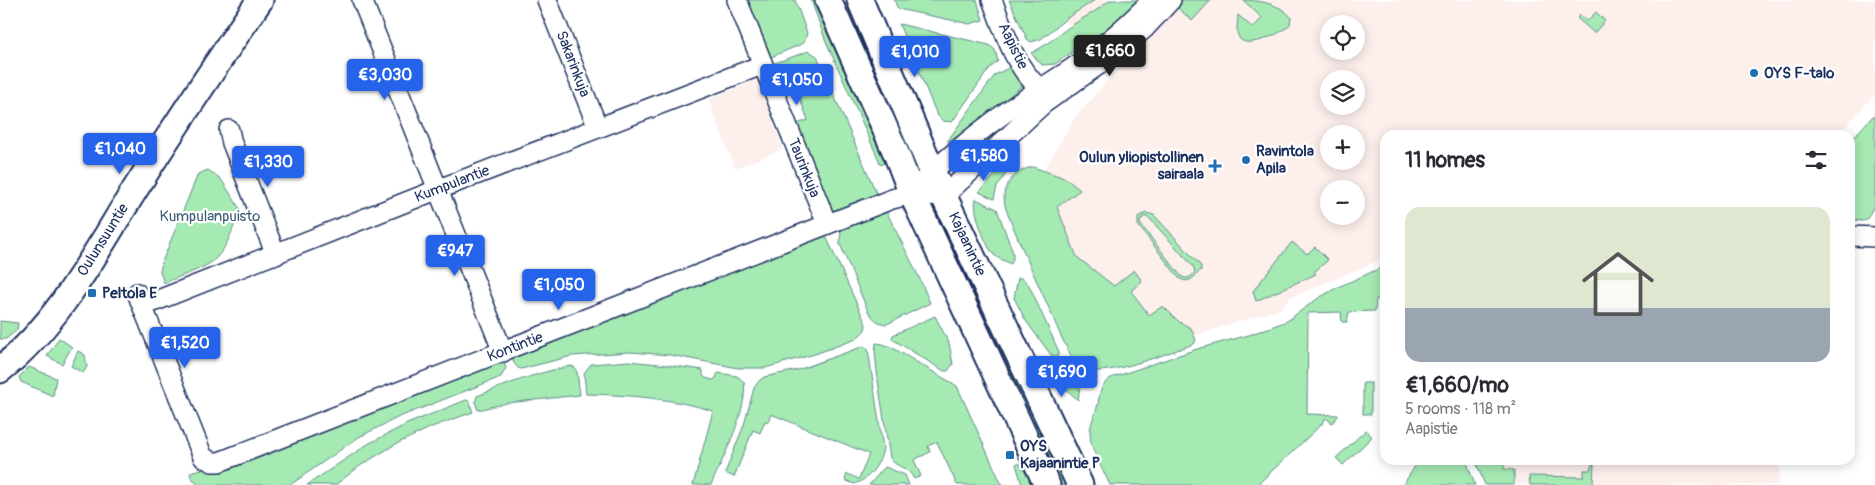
<!DOCTYPE html>
<meta charset="utf-8">
<style>
body{margin:0;font-family:Pangolin,sans-serif;background:#f7f7f7;color:#2b2b33;height:100vh;display:flex;flex-direction:column;font-size:19px;white-space:nowrap}
*{box-sizing:border-box;margin:0}
p{font-size:16px;color:#7c7c81}
.icon{flex:none;width:28px;height:28px;fill:none;stroke:currentColor;stroke-width:2;stroke-linecap:round;stroke-linejoin:round}
.map{position:relative;flex:1;overflow:hidden}
.side{position:absolute;left:1380px;top:130px;width:475px;height:335px;display:flex;flex-direction:column;background:#fff;border-radius:15px;box-shadow:0 2px 12px #0003}
.side>*{flex:none}
.fabs{position:absolute;left:1320px;top:15px;display:grid;gap:10px}
.fabs a{display:grid;place-items:center;width:45px;height:45px;border-radius:50%;background:#fff;box-shadow:0 2px 12px #0003;font-size:25px}
.price{position:absolute;translate:-50% -42px;padding:0 11px;border-radius:5px;background:#2563eb;color:#fff;font-size:16px;line-height:32px;filter:drop-shadow(0 1px 2px #0008)}
.price::after{content:'';position:absolute;left:50%;top:30px;width:15px;height:11px;margin-left:-8px;background:inherit;clip-path:polygon(0 0,100% 0,50% 100%)}
.price.on{background:#222;color:#fff}
ul{padding:0;list-style:none}
li{display:grid;align-content:center;gap:10px;height:265px;padding:0 25px}
li+li{border-top:1px solid #e1e1e2}
li span{display:grid;place-items:center;height:155px;border-radius:15px;color:#555}
li>.icon{margin-inline-start:auto}
span .icon{width:90px;height:90px;fill:#fffc;stroke-width:1}
li b{font-size:21px}
h2{display:flex;justify-content:space-between;align-items:center;height:60px;padding:0 25px;font-size:21px}
.map>svg:first-child{display:block}
</style>
<div class="map">
<svg width="1875" height="485" viewBox="0 0 1875 485">
<rect width="100%" height="100%" fill="#fff"/>
<filter id="ink" filterUnits="userSpaceOnUse"><feTurbulence type="fractalNoise" baseFrequency=".02" numOctaves="2"/><feDisplacementMap in="SourceGraphic" scale="10" xChannelSelector="R" yChannelSelector="G"/><feConvolveMatrix kernelMatrix="1 2 1 2 8 2 1 2 1" color-interpolation-filters="sRGB"/></filter>
<g filter="url(#ink)">
<g fill="#fdefec" fill-rule="evenodd">
<path d="M1042,0H1875V94L1838,135H1385V258L1290,298L1280,309L1179,340L1077,258L1043,171L1074,119L1118,69ZM1329,24H1356V51H1329ZM1329,79H1356V106H1329ZM1329,134H1356V161H1329ZM1329,189H1356V216H1329Z"/>
<polygon points="757,80 783,149 735,168 708,99"/>
<polygon points="1500,460 1780,460 1779,485 1500,485"/>
</g>
<g fill="#a5e9b3" stroke="#608c88" fill-rule="evenodd">
<polygon points="748,0 795,0 807,33 804,43 769,58"/>
<polygon points="811,0 820,0 873,134 887,162 881,165 825,39"/>
<polygon points="894,0 977,0 983,20 970,24 898,9"/>
<polygon points="1009,0 1095,0 1067,18 1041,39 1031,42 1027,39"/>
<path d="M1110,0H1143L1119,23L1091,39L1055,64L1042,65L1031,53C1048,45 1058,34 1074,24C1086,16 1099,10 1110,0Z"/>
<polygon points="1181,0 1211,0 1192,21 1175,5"/>
<path d="M1243,0C1258,0 1281,4 1291,17L1290,24C1284,33 1248,49 1240,39C1235,33 1238,22 1238,15L1253,28L1262,18Z"/>
<polygon points="1596,12 1605,21 1594,33 1577,18 1580,15 1587,21"/>
<polygon points="899,24 989,45 995,50 998,61 989,69 952,122 943,121 937,115"/>
<polygon points="809,51 817,56 878,197 830,213 797,124 808,120 791,75 780,78 777,76 772,64"/>
<polygon points="1010,67 1016,67 1022,78 1023,85 952,144 949,144 948,140 995,75"/>
<polygon points="1875,116 1875,204 1867,219 1863,221 1850,220 1850,141 1872,117"/>
<polygon points="1006,163 1010,168 997,187 994,199 979,192"/>
<path d="M1033,167L1065,178L1080,190L1057,207L1077,257L1114,286L1134,270L1142,281L1131,291L1149,315L1163,306L1179,322L1191,328L1196,340L1194,344C1170,352 1108,377 1085,370C1071,366 1054,319 1048,306C1036,280 1025,255 1014,229C1010,220 1004,207 1004,197C1005,181 1019,169 1033,167Z"/>
<path d="M208,170L221,179L240,209C233,228 226,255 207,265C194,272 178,277 164,283L160,272L162,262L198,174Z"/>
<path d="M976,199L997,209L1013,253V259L1011,264C1006,261 998,259 994,255C986,247 972,210 976,199Z"/>
<path d="M886,211L919,277L930,303L887,324C877,324 872,317 867,309L840,244L841,228Z"/>
<path d="M1146,213L1154,215L1201,266V270C1194,277 1189,285 1179,278L1138,225V217ZM1144,216L1150,219L1193,266L1195,272C1191,278 1186,280 1181,276L1141,225L1140,222Z"/>
<path d="M825,234L866,324L865,330L856,339L815,354L765,368H738L670,355L630,352L572,356L521,369L518,368C515,365 511,360 514,356Z"/>
<polygon points="1292,242 1307,254 1315,247 1328,260 1314,272 1316,274 1256,301 1253,291"/>
<path d="M1385,266V278H1382V286H1385V299H1376L1375,311L1349,312L1347,322H1342L1341,312L1308,313L1307,414L1338,415V416L1332,423L1326,418L1322,422L1323,423L1257,485H1110C1103,469 1089,449 1090,431C1091,421 1096,413 1098,404C1100,393 1100,385 1111,378L1200,348L1249,335L1287,321L1317,299L1336,288Z"/>
<polygon points="1018,278 1022,278 1029,285 1059,352 1057,357 1051,355 1026,321 1014,298"/>
<polygon points="982,313 997,334 1069,485 1057,485 978,315"/>
<polygon points="935,316 949,343 953,364 948,371 944,371 892,339 893,335"/>
<polygon points="0,321 18,323 17,330 6,339 0,339"/>
<polygon points="59,338 72,347 62,364 47,356"/>
<path d="M876,343L883,344L893,348L957,386L1002,485H957L937,442L928,446L930,452L914,460L921,476L914,479C907,465 897,469 890,458L878,381L875,352Z"/>
<path d="M864,346L868,349L883,448C881,463 869,480 854,484L845,480L847,474L859,479L869,454L771,414L768,422L765,421L760,433L753,430L734,477L725,473L744,425L754,388L759,381L764,377L798,370Z"/>
<polygon points="78,351 85,355 87,367 83,373 71,366"/>
<path d="M500,361L504,363L506,368L501,377L399,417L359,437L290,485H198L191,477L190,473C196,467 221,470 232,468Z"/>
<path d="M629,361L668,365L703,370V375L705,378L713,380L716,378L718,373L737,376L744,382C749,408 722,460 711,485H693L713,411C672,398 629,395 586,394L584,373L591,364Z"/>
<path d="M571,366L574,367L577,372L580,395L507,403L478,410L475,402L477,396C508,384 538,372 571,366Z"/>
<polygon points="29,367 56,378 53,396 21,382 19,377"/>
<polygon points="1062,372 1077,378 1080,386 1078,400 1066,389 1065,387 1068,385 1064,379 1061,380 1060,377"/>
<rect x="1363" y="383" width="8" height="31"/>
<polygon points="466,400 469,401 473,412 432,427 394,445 360,466 335,485 307,485 368,444 407,424"/>
<polygon points="1366,430 1372,437 1343,465 1336,458"/>
<polygon points="1419,460 1466,460 1475,485 1403,485"/>
<polygon points="1475,460 1504,460 1504,469 1514,470 1514,485 1485,485"/>
<polygon points="1019,463 1034,485 1022,485 1016,464"/>
<polygon points="1592,464 1594,464 1593,485 1530,485 1529,476 1584,477 1584,470 1590,470"/>
<polygon points="885,467 905,475 909,485 869,485"/>
</g>
<g fill="none" stroke-linecap="round" stroke-linejoin="round">
<g stroke="#1b2f5e" stroke-width="22">
<g id="minor">
<polyline points="362,0 503,352"/>
<polyline points="547,0 598,128"/>
<polyline points="737,0 827,224"/>
<path d="M992,0C1006,34 1016,76 1050,95"/>
<polyline points="229,130 232,143 276,255"/>
<path d="M924,180C935,168 948,158 961,147C991,122 1022,100 1054,80C1090,58 1123,30 1152,0"/>
<polyline points="1850,236 1875,237"/>
<polyline points="137,293 203,457 212,462 219,462 892,199 912,194 944,196 1043,104 1117,52 1144,29 1171,0"/>
<polyline points="143,306 439,189 762,65"/>
</g>
</g>
<g stroke="#1b2f5e" stroke-width="29">
<g id="major">
<polyline points="828,0 896,153 912,194 1047,485"/>
<polyline points="860,0 932,171 1080,485"/>
<path d="M0,370C59,323 95,253 134,191C175,126 217,63 260,0"/>
</g>
</g>
<use href="#minor" stroke="#fff" stroke-width="19"/>
<use href="#major" stroke="#fff" stroke-width="25"/>
</g>
</g>
<g fill="#1f6fb2" stroke="#fff" stroke-width="2">
<circle cx="1754" cy="73" r="5"/>
<circle cx="1246" cy="160" r="5"/>
<path d="M1212.5 158.5h5v5h5v5h-5v5h-5v-5h-5v-5h5z"/>
<rect x="87" y="288" width="10" height="10" rx="2.5"/>
<rect x="1005" y="450" width="10" height="10" rx="2.5"/>
</g>
<g text-anchor="middle" dominant-baseline="central" stroke-width="4.5" stroke-linejoin="round" paint-order="stroke">
<g font-size="15" fill="#1b2f5e" stroke="#fff">
<text transform="translate(1013 46) rotate(64)">Aapistie</text>
<text transform="translate(573 64) rotate(69)">Sakarinkuja</text>
<text transform="translate(804 168) rotate(68)">Taurinkuja</text>
<text transform="translate(452 184) rotate(-21)">Kumpulantie</text>
<text transform="translate(103 240) rotate(-58)">Oulunsuuntie</text>
<text transform="translate(967 244) rotate(65)">Kajaanintie</text>
<text transform="translate(515 347) rotate(-21)">Kontintie</text>
</g>
<g font-size="15" font-weight="bold" fill="#1b2f5e" stroke="#fff" text-anchor="start">
<text x="1764" y="73">OYS F-talo</text>
<text x="1256" y="151">Ravintola<tspan x="1256" dy="17">Apila</tspan></text>
<text x="1204" y="157" text-anchor="end">Oulun yliopistollinen<tspan x="1204" dy="17">sairaala</tspan></text>
<text x="102" y="293">Peltola E</text>
<text x="1020" y="446">OYS<tspan x="1020" dy="17">Kajaanintie P</tspan></text>
</g>
<g font-size="15" fill="#3e5e73" stroke="#fff">
<text x="210" y="216">Kumpulanpuisto</text>
</g>
</g>
</svg>
<div class="fabs">
<a><svg class="icon" aria-label="locate" viewBox="0 0 24 24"><circle cx="12" cy="12" r="6"/><path d="M12 2v4M12 18v4M2 12h4M18 12h4"/></svg></a>
<a><svg class="icon" aria-label="layers" viewBox="0 0 24 24"><path d="M12 4l9 5-9 5-9-5zM3 14l9 5 9-5"/></svg></a>
<a>+</a>
<a>−</a>
</div>
<b class="price on" style="left:1110px;top:77px">€1,660</b>
<b class="price" style="left:915px;top:78px">€1,010</b>
<b class="price" style="left:385px;top:101px">€3,030</b>
<b class="price" style="left:797px;top:106px">€1,050</b>
<b class="price" style="left:120px;top:175px">€1,040</b>
<b class="price" style="left:984px;top:182px">€1,580</b>
<b class="price" style="left:268px;top:188px">€1,330</b>
<b class="price" style="left:455px;top:277px">€947</b>
<b class="price" style="left:559px;top:311px">€1,050</b>
<b class="price" style="left:185px;top:369px">€1,520</b>
<b class="price" style="left:1062px;top:398px">€1,690</b>
<section class="side">
<h2>11 homes<svg class="icon" aria-label="filters" viewBox="0 0 24 24"><path d="M4 7h16M4 17h16"/><circle cx="9" cy="7" r="2"/><circle cx="15" cy="17" r="2"/></svg></h2>
<ul>
<li><span style="background:linear-gradient(#dfe7d0 65%,#9aa5b1 0)"><svg class="icon" aria-label="home" viewBox="0 0 24 24"><path d="M3 11l9-7 9 7M6 9v11h12V9"/></svg></span><div><b>€1,660/mo</b><p>5 rooms · 118 m²</p><p>Aapistie</p></div></li>
</ul>
</section>
</div>
